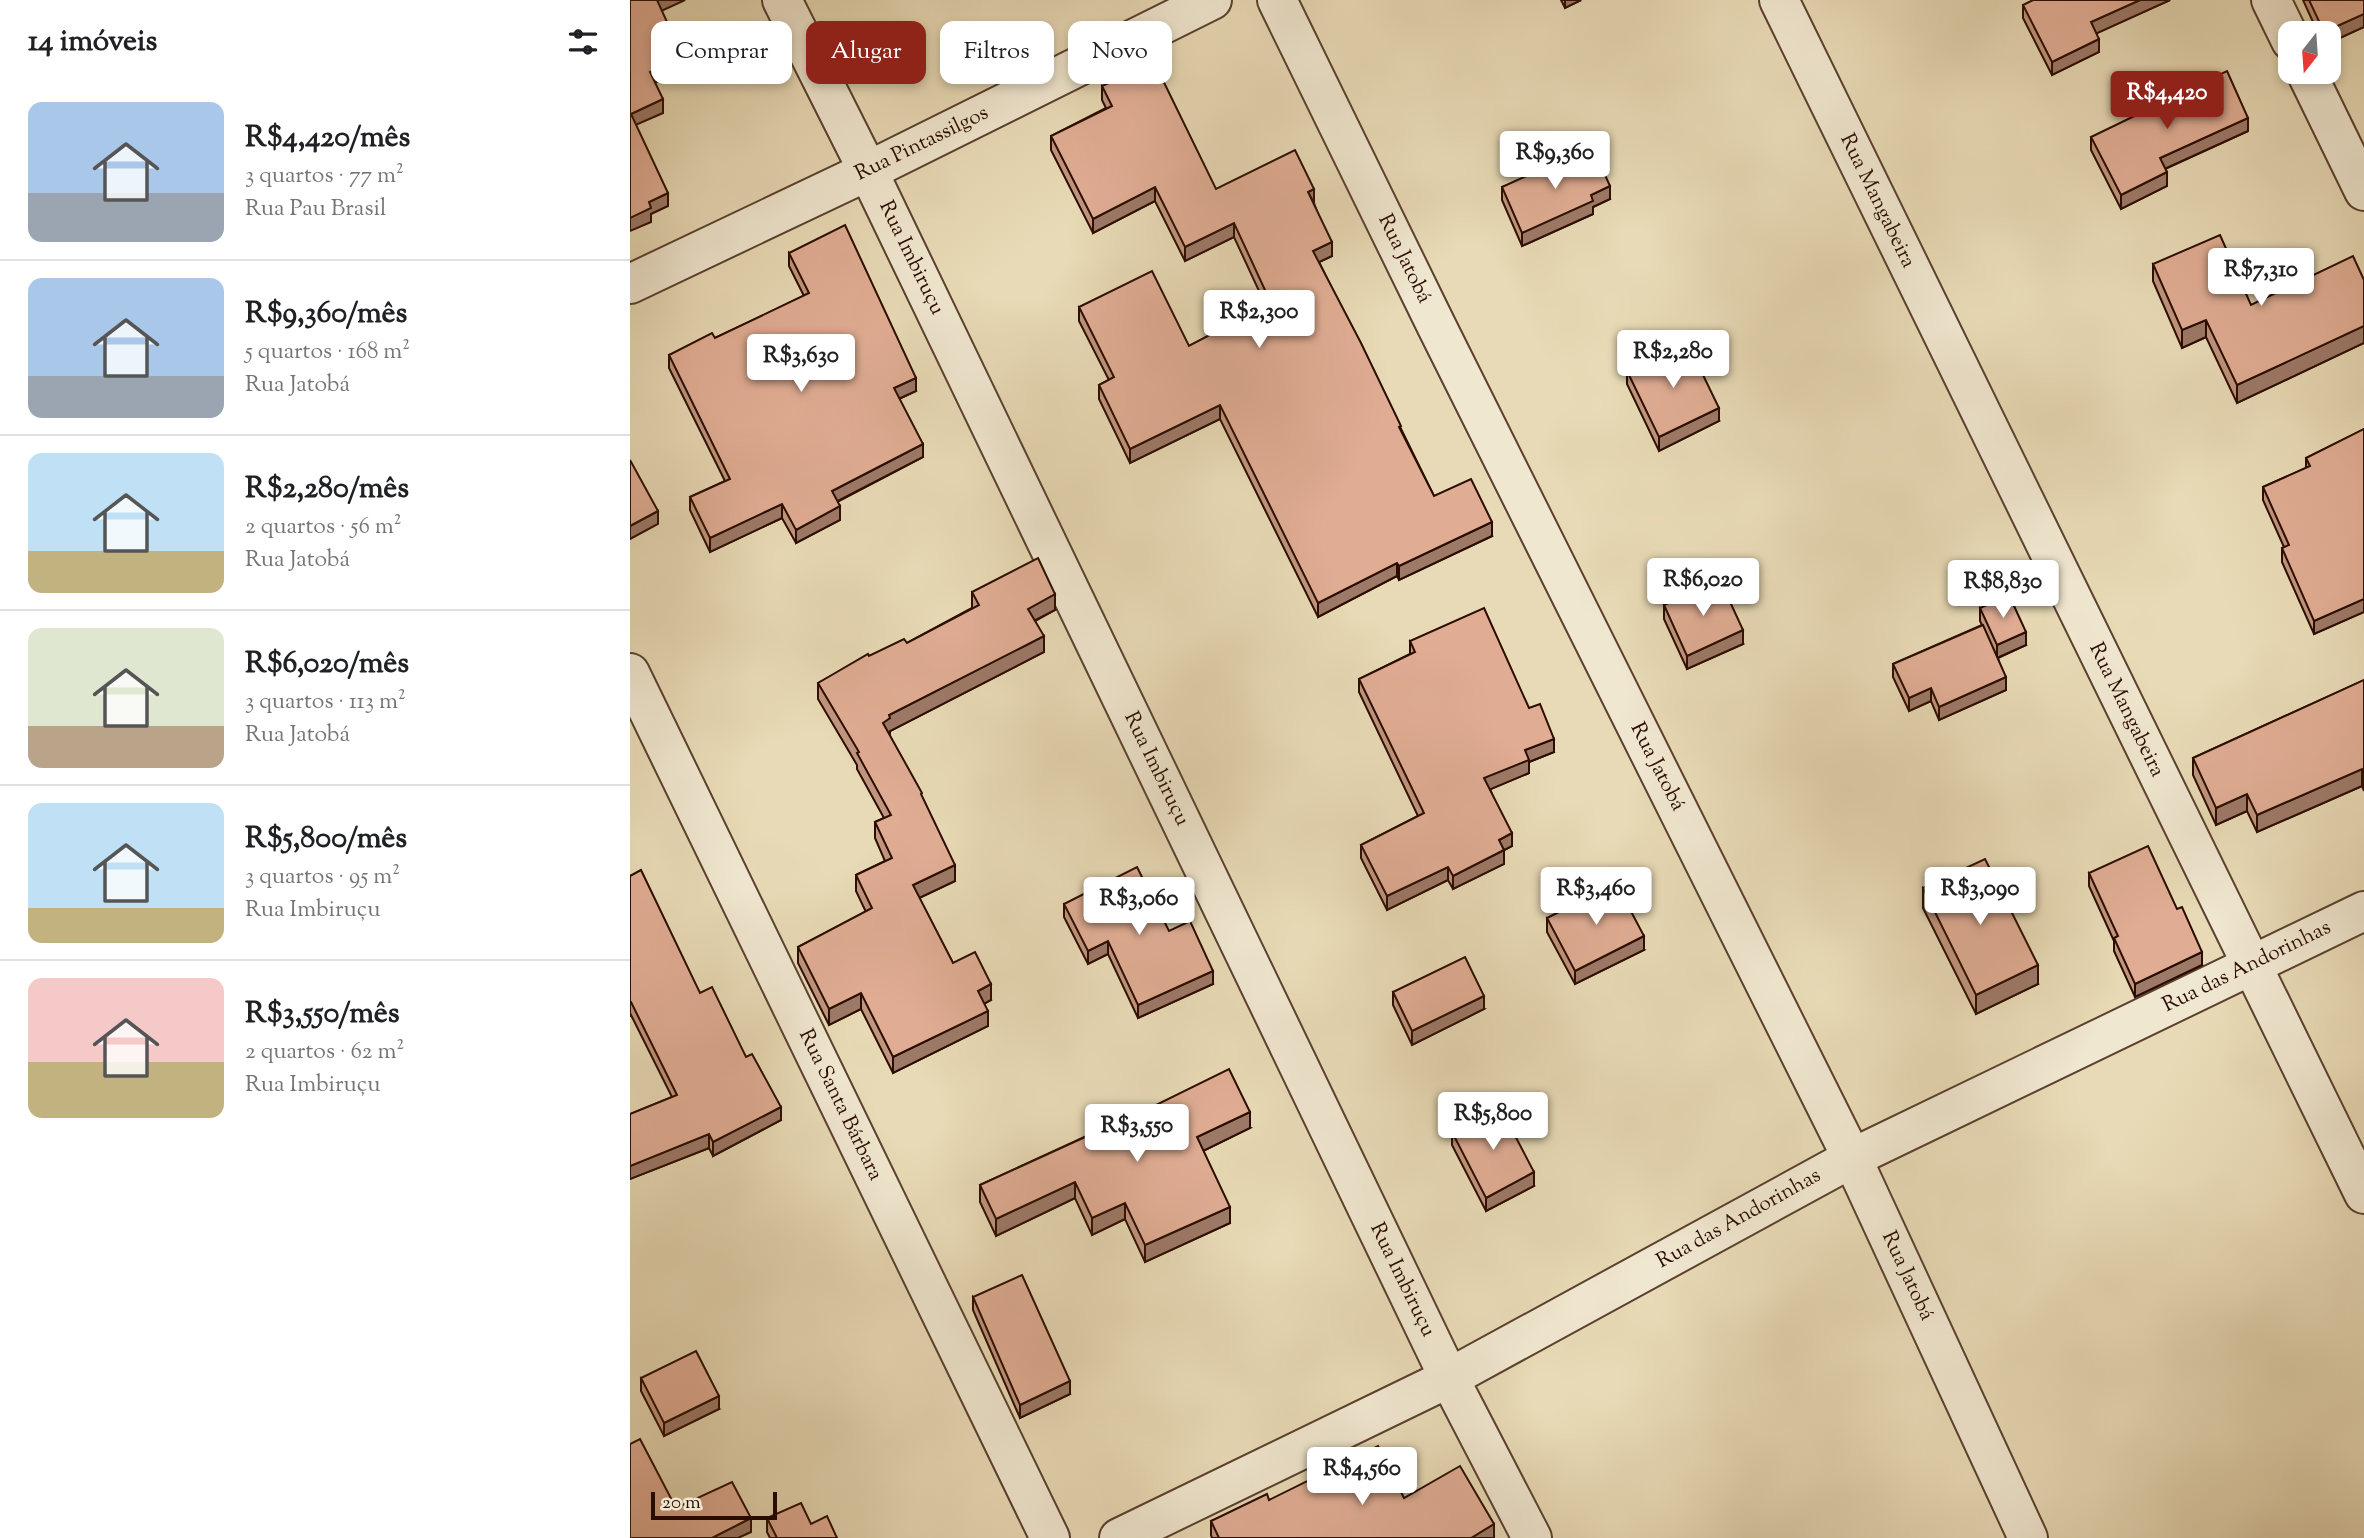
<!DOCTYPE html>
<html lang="pt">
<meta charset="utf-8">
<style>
body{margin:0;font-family:"Sorts Mill Goudy",serif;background:#f6f6f6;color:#202124;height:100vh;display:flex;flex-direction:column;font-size:26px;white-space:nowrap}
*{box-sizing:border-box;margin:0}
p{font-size:23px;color:#757577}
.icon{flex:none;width:38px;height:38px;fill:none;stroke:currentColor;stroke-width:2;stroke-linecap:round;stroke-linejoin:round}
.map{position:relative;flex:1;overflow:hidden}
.panel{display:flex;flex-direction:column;background:#fff;width:630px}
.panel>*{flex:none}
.banner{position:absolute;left:21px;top:21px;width:665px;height:63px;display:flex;gap:14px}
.needle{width:46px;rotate:197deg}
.tools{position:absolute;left:1648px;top:21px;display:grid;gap:14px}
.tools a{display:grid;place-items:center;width:63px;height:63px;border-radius:14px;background:#fff;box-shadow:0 4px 10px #0003;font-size:35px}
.scale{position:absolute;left:21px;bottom:18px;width:126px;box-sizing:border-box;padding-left:7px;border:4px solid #2b0d00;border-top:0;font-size:19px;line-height:24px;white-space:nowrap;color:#2b0d00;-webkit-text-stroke:5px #f0e7d0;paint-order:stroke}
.price{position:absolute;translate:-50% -60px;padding:0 16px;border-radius:7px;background:#fff;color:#222;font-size:23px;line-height:46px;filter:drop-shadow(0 2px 4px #0008)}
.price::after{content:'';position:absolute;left:50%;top:42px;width:21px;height:16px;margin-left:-10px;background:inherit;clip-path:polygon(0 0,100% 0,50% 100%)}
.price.active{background:#8f2418;color:#fff}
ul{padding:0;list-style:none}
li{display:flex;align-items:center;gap:21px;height:175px;padding:0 28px}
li+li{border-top:2px solid #e0e0e0}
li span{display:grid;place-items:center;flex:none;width:196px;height:140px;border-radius:14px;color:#555}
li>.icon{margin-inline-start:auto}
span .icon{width:84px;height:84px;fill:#fffc;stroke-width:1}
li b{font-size:30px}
h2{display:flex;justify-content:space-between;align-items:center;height:84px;padding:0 28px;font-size:30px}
.pill{padding:0 24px;border-radius:14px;background:#fff;box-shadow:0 4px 10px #0003;font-size:24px;line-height:63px}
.pill.active{background:#8f2418;color:#fff}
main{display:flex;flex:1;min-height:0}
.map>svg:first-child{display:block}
</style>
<main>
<section class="panel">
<h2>14 imóveis<svg class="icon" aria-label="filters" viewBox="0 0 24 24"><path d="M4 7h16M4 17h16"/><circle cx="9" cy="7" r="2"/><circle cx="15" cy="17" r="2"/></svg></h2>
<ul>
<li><span style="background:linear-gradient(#a9c7e8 65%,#9aa5b1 0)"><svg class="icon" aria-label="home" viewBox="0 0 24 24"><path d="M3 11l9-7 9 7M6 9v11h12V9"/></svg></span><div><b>R$4,420/mês</b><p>3 quartos · 77 m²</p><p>Rua Pau Brasil</p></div></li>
<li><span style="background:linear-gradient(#a9c7e8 70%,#9aa5b1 0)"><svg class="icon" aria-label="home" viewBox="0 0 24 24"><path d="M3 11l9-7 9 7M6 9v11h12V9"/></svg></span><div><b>R$9,360/mês</b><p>5 quartos · 168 m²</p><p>Rua Jatobá</p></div></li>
<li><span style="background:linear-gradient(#bfe0f5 70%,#c2b280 0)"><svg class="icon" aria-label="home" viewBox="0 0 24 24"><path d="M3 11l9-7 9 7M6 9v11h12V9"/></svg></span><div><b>R$2,280/mês</b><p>2 quartos · 56 m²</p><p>Rua Jatobá</p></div></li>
<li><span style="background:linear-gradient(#dfe7d0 70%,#b9a48a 0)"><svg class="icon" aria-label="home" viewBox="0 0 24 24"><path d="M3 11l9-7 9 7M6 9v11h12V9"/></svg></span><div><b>R$6,020/mês</b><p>3 quartos · 113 m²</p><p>Rua Jatobá</p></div></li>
<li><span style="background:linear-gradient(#bfe0f5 75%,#c2b280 0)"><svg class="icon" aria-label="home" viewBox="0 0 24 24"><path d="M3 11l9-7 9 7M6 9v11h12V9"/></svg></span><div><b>R$5,800/mês</b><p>3 quartos · 95 m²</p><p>Rua Imbiruçu</p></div></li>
<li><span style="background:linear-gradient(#f6c9c9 60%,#c2b280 0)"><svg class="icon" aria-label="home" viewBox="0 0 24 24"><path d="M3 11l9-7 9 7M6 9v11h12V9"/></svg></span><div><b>R$3,550/mês</b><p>2 quartos · 62 m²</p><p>Rua Imbiruçu</p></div></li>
</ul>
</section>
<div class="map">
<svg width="1734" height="1538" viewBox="0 0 1734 1538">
<rect width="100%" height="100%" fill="#e8dab6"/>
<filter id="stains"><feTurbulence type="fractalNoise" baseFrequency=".00286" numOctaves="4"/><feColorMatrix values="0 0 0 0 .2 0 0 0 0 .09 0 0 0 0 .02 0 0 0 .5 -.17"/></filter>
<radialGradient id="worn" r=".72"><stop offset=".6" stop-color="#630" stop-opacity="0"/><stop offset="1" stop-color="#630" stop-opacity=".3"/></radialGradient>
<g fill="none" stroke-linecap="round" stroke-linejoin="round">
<g stroke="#5a402e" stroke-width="42">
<g id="minor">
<polyline points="152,0 238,171 819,1378 902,1538"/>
<polyline points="647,0 806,325 1222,1158 1398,1538"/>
<polyline points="1149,0 1734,1194"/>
<polyline points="1641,0 1661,41"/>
<polyline points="1676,72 1734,191"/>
<polyline points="0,284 238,171 582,0"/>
<polyline points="0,673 420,1538"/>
<polyline points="489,1538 819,1378 1222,1158 1734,911"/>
</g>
</g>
<use href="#minor" stroke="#f0e7d0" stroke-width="38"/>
</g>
<g fill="#c1957f" stroke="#2b0d00" stroke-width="2">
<polygon points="931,0 951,0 935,8"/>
<polygon points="1540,0 1466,33 1469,52 1422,75 1393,18 1393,5"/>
<polygon points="1673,0 1734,0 1734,27 1699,43 1699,33 1688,33"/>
<polygon points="472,86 586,189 684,203 702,256 689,262 804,496 862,536 769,580 767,576 688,617 590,419 500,463 469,399 469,385 479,380 449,321 449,307 559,346 636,306 604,237 555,261 525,201 463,233 421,150 421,136 476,108 472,100"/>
<polygon points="1618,131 1535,169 1537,186 1491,209 1461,150 1461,137"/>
<polygon points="946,161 980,199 963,207 963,214 892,246 872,200 872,187"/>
<polygon points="159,253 286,391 269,399 293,457 207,502 210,520 166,543 152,518 80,552 60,510 60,497 95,481 39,368 39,355 85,338 174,296 159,266"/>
<polygon points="1523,264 1621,305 1734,280 1734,343 1607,403 1576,337 1552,348 1523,281"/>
<polygon points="997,371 1089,421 1029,451 997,384"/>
<polygon points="1734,429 1734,612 1684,634 1652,562 1652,548 1654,547 1633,500 1633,487 1676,468 1676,458"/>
<polygon points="342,592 425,610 405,621 414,652 260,731 259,735 292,798 325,881 289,898 323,963 361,1000 354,1004 358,1026 263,1073 231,1009 199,1025 168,963 168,947 236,912 226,891 226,875 255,861 245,838 245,822 254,818 227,769 227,765 188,699 188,683 239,656 277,643 342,608"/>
<polygon points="1034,605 1113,644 1057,669 1034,619"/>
<polygon points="1350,608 1396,645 1368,658 1376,690 1309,720 1301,701 1279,711 1263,677 1263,664 1352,625 1350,621"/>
<polygon points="780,641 899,708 924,752 899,762 899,773 860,789 882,846 874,850 874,864 823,889 818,880 757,910 731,858 731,845 788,816 729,692 729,679 780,654"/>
<polygon points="1734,680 1734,791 1732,786 1627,832 1617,811 1586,825 1563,775 1563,758"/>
<polygon points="1459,873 1572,965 1505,997 1484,951 1484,941 1459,886"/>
<polygon points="0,876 70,993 116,1057 151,1120 83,1156 79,1148 0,1179 0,1114 42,1097 1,1015 0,1016"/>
<polygon points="1293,888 1408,984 1346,1014 1293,908"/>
<polygon points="434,904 539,931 583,984 508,1018 478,954 458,964 434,917"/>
<polygon points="917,918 1014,950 945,984 917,932"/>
<polygon points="763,992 854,1009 782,1045 763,1005"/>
<polygon points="514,1111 620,1128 573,1151 600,1223 515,1262 495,1219 462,1235 445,1198 366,1236 350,1202 350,1185 461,1134 461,1130"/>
<polygon points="822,1132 904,1186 856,1211 822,1145"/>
<polygon points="343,1297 440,1394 390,1418 343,1310"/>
<polygon points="11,1378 89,1409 34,1436 11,1391"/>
<polygon points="774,1498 864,1538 582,1538 581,1535 581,1521 639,1500"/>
<polygon points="137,1518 181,1524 207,1538 140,1538 137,1532"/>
</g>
<g fill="#9d7968" stroke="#2b0d00" stroke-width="2">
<polygon points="27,0 55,0 27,13"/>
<polygon points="935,0 951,0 935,8"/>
<polygon points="1510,0 1540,0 1461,36 1461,22"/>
<polygon points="1734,14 1734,27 1699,43 1699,33 1694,33 1694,32"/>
<polygon points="1469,39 1469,52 1422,75 1422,62"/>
<polygon points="53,57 53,70 20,85 20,72"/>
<polygon points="33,99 33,113 1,127 1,114"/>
<polygon points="1618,118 1618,131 1530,171 1530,158"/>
<polygon points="1537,172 1537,186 1491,209 1491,195"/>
<polygon points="980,186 980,199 963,207 963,214 892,246 892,233 961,195"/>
<polygon points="525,187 525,201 463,233 463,219"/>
<polygon points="684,189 684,203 678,192"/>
<polygon points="38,193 38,206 21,214 21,222 0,231 0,218 19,202"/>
<polygon points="604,223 604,237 555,261 555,247"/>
<polygon points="702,242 702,256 683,265 683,251"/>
<polygon points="1576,320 1576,337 1552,348 1552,330"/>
<polygon points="1734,326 1734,343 1607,403 1607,385"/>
<polygon points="286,378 286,391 264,401 264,388"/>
<polygon points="590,405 590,419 500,463 500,449"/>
<polygon points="1089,408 1089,421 1029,451 1029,437"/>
<polygon points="293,444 293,457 202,504 202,491"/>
<polygon points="152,504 152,518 80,552 80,538"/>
<polygon points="210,506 210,520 166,543 166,530"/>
<polygon points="28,511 28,524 0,539 0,526"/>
<polygon points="862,522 862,536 769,580 769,566"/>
<polygon points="767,563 767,576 688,617 688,603"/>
<polygon points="425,594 425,610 398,624 398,609"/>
<polygon points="1734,599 1734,612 1684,634 1684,621"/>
<polygon points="1113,630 1113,644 1057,669 1057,656"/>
<polygon points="1396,632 1396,645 1367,658 1367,645"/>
<polygon points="414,636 414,652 260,731 260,734 253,739 253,723 259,715"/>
<polygon points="1376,677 1376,690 1309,720 1309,707"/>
<polygon points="1301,688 1301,701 1279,711 1279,698"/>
<polygon points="924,739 924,752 899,762 899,773 854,792 854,778 895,750"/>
<polygon points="1732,769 1732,786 1627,832 1627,815"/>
<polygon points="1617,794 1617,811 1586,825 1586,808"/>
<polygon points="882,833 882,846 869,853 869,840"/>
<polygon points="874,850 874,864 823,889 823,876"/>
<polygon points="325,865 325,881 283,901 283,885"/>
<polygon points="818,867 818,880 757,910 757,896"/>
<polygon points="1014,936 1014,950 945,984 945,971"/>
<polygon points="478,941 478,954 458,964 458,951"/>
<polygon points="1572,952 1572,965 1505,997 1505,984"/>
<polygon points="1408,965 1408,984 1346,1014 1346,995"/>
<polygon points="583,971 583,984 508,1018 508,1005"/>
<polygon points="361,984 361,1000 348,1007 348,991"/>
<polygon points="231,993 231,1009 199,1025 199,1009"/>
<polygon points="854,996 854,1009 782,1045 782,1031"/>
<polygon points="358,1011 358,1026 263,1073 263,1057"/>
<polygon points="151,1107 151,1120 83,1156 83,1142"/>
<polygon points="620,1112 620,1128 567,1154 567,1137"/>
<polygon points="79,1134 79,1148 0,1179 0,1166"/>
<polygon points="904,1172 904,1186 856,1211 856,1198"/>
<polygon points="445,1182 445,1198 366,1236 366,1219"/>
<polygon points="495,1203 495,1219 462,1235 462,1218"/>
<polygon points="600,1207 600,1223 515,1262 515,1245"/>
<polygon points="440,1381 440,1394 390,1418 390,1405"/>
<polygon points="89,1396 89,1409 34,1436 34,1423"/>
<polygon points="121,1518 121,1532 108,1538 82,1538"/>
<polygon points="864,1524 864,1538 841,1538"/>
</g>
<g fill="#e0ad94" stroke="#2b0d00" stroke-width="2">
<polygon points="0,0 27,0 53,57 20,72 33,99 1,114 38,193 19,202 21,208 0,218"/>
<polygon points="1403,0 1510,0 1461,22 1469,39 1422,62 1393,5"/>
<polygon points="1679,0 1734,0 1734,14 1694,32"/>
<polygon points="524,62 586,189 665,150 684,189 678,192 702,242 683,251 731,343 771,426 769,427 804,496 841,479 862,522 769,566 767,563 688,603 590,405 500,449 469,385 484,377 449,307 522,271 559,346 641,303 604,223 555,247 525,187 463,219 421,136 482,106 472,86"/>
<polygon points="1597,71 1618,118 1530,158 1537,172 1491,195 1461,137"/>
<polygon points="965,153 980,186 961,195 963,201 892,233 872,187 943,155 946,161"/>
<polygon points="215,225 286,378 264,388 293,444 202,491 210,506 166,530 152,504 80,538 60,497 100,479 39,355 82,333 85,338 179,293 159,253"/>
<polygon points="1590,235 1621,305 1723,256 1734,280 1734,326 1607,385 1576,320 1552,330 1523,264"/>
<polygon points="1057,342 1089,408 1029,437 997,371"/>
<polygon points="1734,429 1734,599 1684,621 1652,548 1659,545 1633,487 1680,466 1676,458"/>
<polygon points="0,460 28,511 0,526"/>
<polygon points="408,558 425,594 398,609 414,636 259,715 260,718 253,723 292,793 291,794 325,865 283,885 323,963 345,952 361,984 348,991 358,1011 263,1057 231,993 199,1009 168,947 242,908 226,875 262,858 245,822 261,815 227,753 229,752 188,683 238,654 239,656 274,639 277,643 349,605 342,592"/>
<polygon points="1090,580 1113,630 1057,656 1034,605"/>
<polygon points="1379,595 1396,632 1367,645 1350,608"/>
<polygon points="854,608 899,708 910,704 924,739 895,750 899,760 854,778 882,833 869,840 874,850 823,876 818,867 757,896 731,845 794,813 729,679 785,652 780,641"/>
<polygon points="1353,625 1376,677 1309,707 1301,688 1279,698 1263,664"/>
<polygon points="1734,680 1734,774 1732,769 1627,815 1617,794 1586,808 1563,758"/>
<polygon points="1518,846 1547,909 1552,907 1572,952 1505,984 1484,938 1488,936 1459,873"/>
<polygon points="1355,859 1408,965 1346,995 1293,888"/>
<polygon points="507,867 539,931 560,921 583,971 508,1005 478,941 458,951 434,904"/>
<polygon points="11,870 70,993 82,987 116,1057 122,1054 151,1107 83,1142 79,1134 0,1166 0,1114 47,1095 1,1002 0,1002 0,876"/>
<polygon points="986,883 1014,936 945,971 917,918"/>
<polygon points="835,957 854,996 782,1031 763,992"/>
<polygon points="599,1069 620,1112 567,1137 600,1207 515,1245 495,1203 462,1218 445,1182 366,1219 350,1185 462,1134 461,1130 512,1107 514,1111"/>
<polygon points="870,1107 904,1172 856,1198 822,1132"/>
<polygon points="392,1275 440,1381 390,1405 343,1297"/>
<polygon points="66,1351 89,1396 34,1423 11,1378"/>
<polygon points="10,1439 46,1508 102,1482 121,1518 82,1538 0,1538 0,1444"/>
<polygon points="748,1446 774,1498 830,1466 864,1524 841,1538 589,1538 581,1521 637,1494 639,1500"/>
<polygon points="171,1503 181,1524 197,1516 207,1538 147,1538 137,1518"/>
</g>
<g text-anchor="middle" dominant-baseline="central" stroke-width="6" stroke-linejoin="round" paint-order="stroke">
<g font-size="21" fill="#2b0d00" stroke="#f0e7d0">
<text transform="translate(292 144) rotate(-26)">Rua Pintassilgos</text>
<text transform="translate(1247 201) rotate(64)">Rua Mangabeira</text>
<text transform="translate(281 258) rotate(64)">Rua Imbiruçu</text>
<text transform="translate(774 259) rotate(64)">Rua Jatobá</text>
<text transform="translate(1496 710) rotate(64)">Rua Mangabeira</text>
<text transform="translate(1027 767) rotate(63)">Rua Jatobá</text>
<text transform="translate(526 769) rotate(64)">Rua Imbiruçu</text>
<text transform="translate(1617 967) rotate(-26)">Rua das Andorinhas</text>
<text transform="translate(210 1105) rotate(64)">Rua Santa Bárbara</text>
<text transform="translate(1109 1219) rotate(-29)">Rua das Andorinhas</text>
<text transform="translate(1277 1276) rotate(65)">Rua Jatobá</text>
<text transform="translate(772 1280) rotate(64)">Rua Imbiruçu</text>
</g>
</g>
<rect width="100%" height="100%" filter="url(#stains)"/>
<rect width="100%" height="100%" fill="url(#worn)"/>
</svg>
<div class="tools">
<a><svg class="needle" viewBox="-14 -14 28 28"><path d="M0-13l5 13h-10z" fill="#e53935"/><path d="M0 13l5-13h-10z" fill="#757577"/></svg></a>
</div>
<div class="scale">20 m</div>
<b class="price active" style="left:1537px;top:131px">R$4,420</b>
<b class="price" style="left:925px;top:191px">R$9,360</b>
<b class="price" style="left:1631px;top:308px">R$7,310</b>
<b class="price" style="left:629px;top:350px">R$2,300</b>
<b class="price" style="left:1043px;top:390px">R$2,280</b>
<b class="price" style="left:171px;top:394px">R$3,630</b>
<b class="price" style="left:1073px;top:618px">R$6,020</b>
<b class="price" style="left:1373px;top:620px">R$8,830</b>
<b class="price" style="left:966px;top:927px">R$3,460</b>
<b class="price" style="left:1350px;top:927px">R$3,090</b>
<b class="price" style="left:509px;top:937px">R$3,060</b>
<b class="price" style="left:863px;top:1152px">R$5,800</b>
<b class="price" style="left:507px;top:1164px">R$3,550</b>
<b class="price" style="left:732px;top:1507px">R$4,560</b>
<div class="banner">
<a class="pill">Comprar</a>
<a class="pill active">Alugar</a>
<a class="pill">Filtros</a>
<a class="pill">Novo</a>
</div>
</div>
</main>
